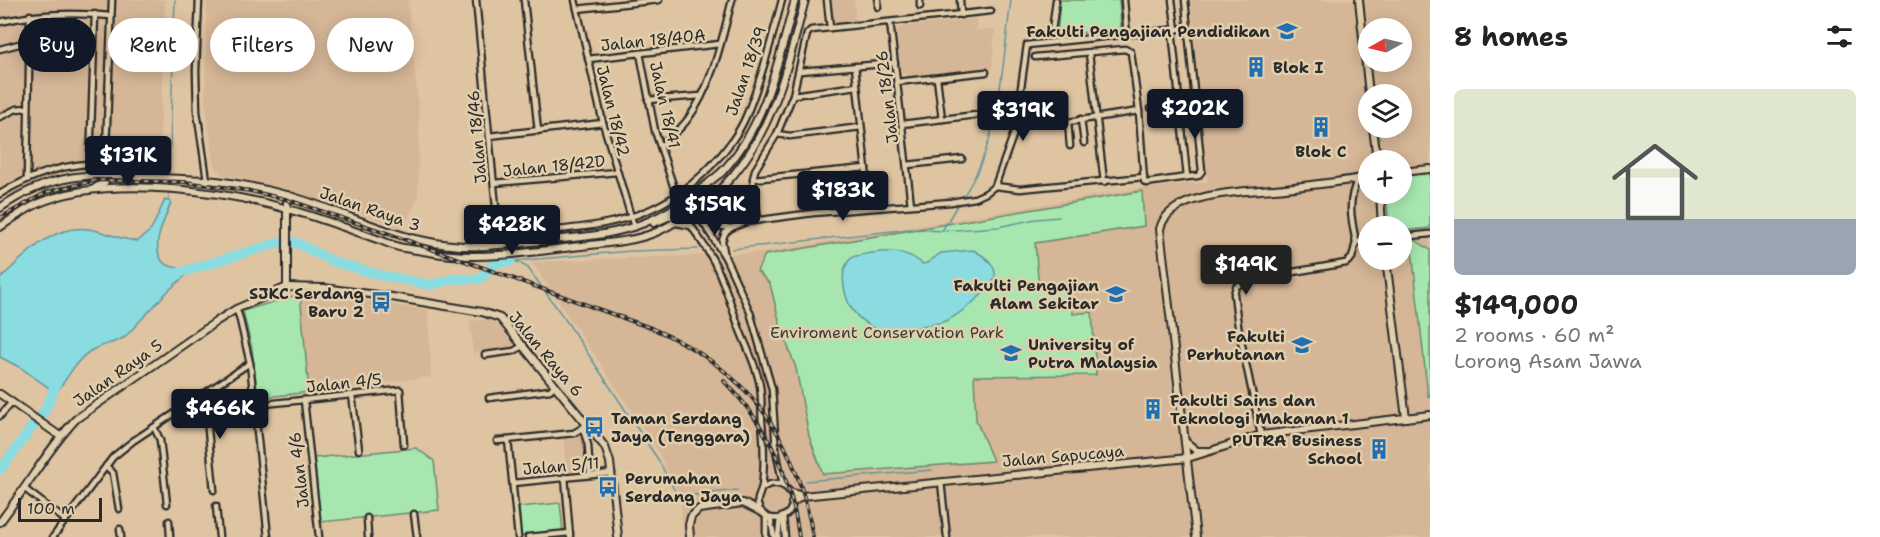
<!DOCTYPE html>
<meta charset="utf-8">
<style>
body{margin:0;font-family:"Shantell Sans",sans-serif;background:#f6f6f6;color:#222;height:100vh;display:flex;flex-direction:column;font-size:22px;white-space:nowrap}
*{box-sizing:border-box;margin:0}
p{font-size:20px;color:#767676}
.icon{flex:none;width:33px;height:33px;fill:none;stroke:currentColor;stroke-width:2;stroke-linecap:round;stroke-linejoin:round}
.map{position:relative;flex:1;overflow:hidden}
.drawer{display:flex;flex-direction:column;background:#fff;width:450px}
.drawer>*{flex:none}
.top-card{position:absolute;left:18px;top:18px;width:570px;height:54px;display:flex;gap:12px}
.needle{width:39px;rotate:262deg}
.fabs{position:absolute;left:1358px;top:18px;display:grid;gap:12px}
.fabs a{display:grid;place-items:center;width:54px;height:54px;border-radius:50%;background:#fff;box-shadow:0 3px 15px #0003;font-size:30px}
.scale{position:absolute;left:18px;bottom:15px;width:84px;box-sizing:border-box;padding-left:6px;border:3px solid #2b2b2b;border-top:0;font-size:16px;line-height:21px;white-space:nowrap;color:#2b2b2b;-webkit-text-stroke:4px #e1ceac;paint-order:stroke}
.price{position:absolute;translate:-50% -51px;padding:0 14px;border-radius:6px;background:#111827;color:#fff;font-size:20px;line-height:39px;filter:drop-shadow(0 2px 3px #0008)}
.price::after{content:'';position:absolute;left:50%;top:36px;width:18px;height:14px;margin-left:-9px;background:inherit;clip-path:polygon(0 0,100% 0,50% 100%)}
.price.selected{background:#222;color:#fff}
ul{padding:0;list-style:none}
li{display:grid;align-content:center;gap:12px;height:318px;padding:0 24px}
li span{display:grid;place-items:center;height:186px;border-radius:9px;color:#555}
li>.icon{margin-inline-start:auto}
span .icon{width:108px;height:108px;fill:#fffc;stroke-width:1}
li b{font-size:26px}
h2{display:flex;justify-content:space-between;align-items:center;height:72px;padding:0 24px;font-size:26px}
.tag{padding:0 21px;border-radius:27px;background:#fff;box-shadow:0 3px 15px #0003;font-size:21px;line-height:54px}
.tag.selected{background:#111827;color:#fff}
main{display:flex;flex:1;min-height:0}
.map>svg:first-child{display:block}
</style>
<main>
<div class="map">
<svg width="1430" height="537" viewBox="0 0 1430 537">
<rect width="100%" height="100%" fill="#dfc4a2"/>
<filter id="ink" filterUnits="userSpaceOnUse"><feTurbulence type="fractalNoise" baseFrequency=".0167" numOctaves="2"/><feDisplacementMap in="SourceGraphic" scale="12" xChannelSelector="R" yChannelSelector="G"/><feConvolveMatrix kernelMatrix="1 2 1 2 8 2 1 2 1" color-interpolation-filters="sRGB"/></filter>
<g filter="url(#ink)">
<g fill="#d5b696" fill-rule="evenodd">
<polygon points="0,0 165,0 159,169 118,170 109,165 82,170 31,185 0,202"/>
<polygon points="207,0 408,0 419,115 418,198 403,228 286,189 221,174 214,166 205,99"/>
<polygon points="829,0 854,0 856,23 832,25"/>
<path d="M1191,0H1430V537H684L680,496L654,444L532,262L760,253L1140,188L1208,182ZM1368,28H1401V62H1368ZM1368,94H1401V128H1368ZM1368,160H1401V194H1368ZM1368,226H1401V260H1368Z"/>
<polygon points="976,19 977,30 995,29 992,68 909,77 901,72 896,32 900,27"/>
<polygon points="300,294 320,294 428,310 431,377 258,398 252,349 243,311"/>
<polygon points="489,319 496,323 517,346 473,353 470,321"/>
<polygon points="583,433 586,444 588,473 567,475 563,436"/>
</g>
<g fill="#a7e7af" stroke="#69896d" stroke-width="1.5">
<polygon points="1060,0 1119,0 1121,29 1057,35"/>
<polygon points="1430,173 1430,228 1401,231 1401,226 1389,226 1386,194 1401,194 1401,176"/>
<polygon points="1142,191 1144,226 1035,243 1039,289 1070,286 1073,314 1092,312 1096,375 974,376 976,420 993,461 823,474 809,436 796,368 781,328 770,284 757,271 765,255"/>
<polygon points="1415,240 1430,250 1430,396 1428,396 1411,241"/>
<polygon points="300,294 309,392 258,398 252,349 243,311"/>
<polygon points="416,448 434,461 439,510 321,522 314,458"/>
<polygon points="560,503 563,532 521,536 519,507"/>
</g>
<g fill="#8adce1" stroke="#649598" stroke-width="1.5">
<path d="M165,200L171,202C166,219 149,245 163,262C168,268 178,266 184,271L185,276L168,291L125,337C115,343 105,344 94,349C76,358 70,376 57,391L52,390L21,368L0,357V279C23,257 52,224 88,229C105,231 120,240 138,241L151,230Z"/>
<path d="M973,250C983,255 996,263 995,276C993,287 985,291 978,298C970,305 958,315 948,320C939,324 931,324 922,326C913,329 903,332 894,332C873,333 851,316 846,296C842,281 841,268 852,257C873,252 905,246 922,264L927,263L941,253Z"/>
</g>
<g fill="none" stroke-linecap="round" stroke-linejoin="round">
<g stroke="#649598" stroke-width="1.5">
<polyline points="169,176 175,0"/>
<polyline points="169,190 169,200"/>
<path d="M962,198C1001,142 1002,66 1011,0"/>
<polyline points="942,231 959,202"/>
<polyline points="732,249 910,229 942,231 998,227 1036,219 1059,217"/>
<polyline points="511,261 518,262 528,268 567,322 659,461 678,497 737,490"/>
<polyline points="515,261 631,251 698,249"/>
<polyline points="806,481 932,470"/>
</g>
<g stroke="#8adce1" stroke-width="10">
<polyline points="172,275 284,241 297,243 334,262 380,275 432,285 451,279 479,279 496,263 511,261"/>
<polyline points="0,470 45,410 59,377"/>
</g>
<g stroke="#2b2b2b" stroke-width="9">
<g id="street">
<polyline points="199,0 196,71 197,111 207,180"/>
<path d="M476,0L498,228L502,234H509C588,227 652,228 711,166C725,152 740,132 747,114C762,77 772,38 782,0"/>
<polyline points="524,0 538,131"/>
<polyline points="575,0 603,123 634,227"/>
<polyline points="827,0 830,28"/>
<polyline points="878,0 878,7"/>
<polyline points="920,0 920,6"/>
<polyline points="960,0 961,15"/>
<polyline points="1124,0 1127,35"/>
<polyline points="1172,0 1176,30"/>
<polyline points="1185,0 1202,171 1198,176 1187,177"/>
<polyline points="577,9 659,0"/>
<path d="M0,22C38,13 73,12 111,16"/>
<polyline points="890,22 911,205"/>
<polyline points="1052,31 1056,0"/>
<polyline points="0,49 30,41"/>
<polyline points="640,53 655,131 677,197"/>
<polyline points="1089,53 1104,182"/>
<polyline points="1035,57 1125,49 1131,52 1139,111 1144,181 1146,183 1187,177 1172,30"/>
<polyline points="588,59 720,44"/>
<polyline points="855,66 870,208"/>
<polyline points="800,71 895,63"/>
<polyline points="937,78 942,119"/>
<polyline points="897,82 986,72"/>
<polyline points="793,95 857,86"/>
<polyline points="648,100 701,96"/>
<polyline points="1151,108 1180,104"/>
<polyline points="0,117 16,109 27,108"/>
<polyline points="1081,119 1084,143"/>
<polyline points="902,124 976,115"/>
<polyline points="777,134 790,136 861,127"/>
<polyline points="489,136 603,123"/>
<path d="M661,146C670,137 681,129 688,119C712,87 722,39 732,0"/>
<polyline points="1070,146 1068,122 1139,111"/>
<polyline points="90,163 95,14"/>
<polyline points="907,165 962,159"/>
<polyline points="105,174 112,0"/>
<polyline points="27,178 30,15"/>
<polyline points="753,179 866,168"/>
<polyline points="494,183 617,172"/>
<polyline points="995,186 1020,189 1144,177"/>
<path d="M0,194C32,174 67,163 105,163"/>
<polyline points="695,210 725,257 750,312 772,389 776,450 783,485"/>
<path d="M685,216C695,233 708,249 716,266C726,287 732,309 740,330C747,348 757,367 760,386C762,398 761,411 762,422C764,444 765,464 762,486C761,494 755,499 759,508C764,520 780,522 789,512C802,494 779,474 761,489"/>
<polyline points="702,220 719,226 731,228"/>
<polyline points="758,220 753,179 755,170 777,134 793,95 807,34 811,30 991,11"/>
<polyline points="1401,237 1430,234"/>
<path d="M1356,242C1351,219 1347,200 1358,179"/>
<polyline points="725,257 722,241 725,233 731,228 746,222 813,213 951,202 975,198 986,193 995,186 1015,130 1027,45 1188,28"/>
<polyline points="236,309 239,316 250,363 268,537"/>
<polyline points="485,355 514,351 524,345"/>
<polyline points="352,395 359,450"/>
<polyline points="200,396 206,410 214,490"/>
<polyline points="489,398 550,390 555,385"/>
<polyline points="304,400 319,537"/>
<polyline points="255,405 400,390 404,445"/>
<polyline points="0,416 12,402"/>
<polyline points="154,427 160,440 167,504"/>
<polyline points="583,429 588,445 590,475"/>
<polyline points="1261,435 1238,326 1234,294 1236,287 1246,280 1346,263 1352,258 1356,242 1368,241"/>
<polyline points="508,440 518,537"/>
<polyline points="497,441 574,433 587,425"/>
<polyline points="106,466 113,473 119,509"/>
<polyline points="565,477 570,537"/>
<polyline points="941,482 947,537"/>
<polyline points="513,483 612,473"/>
<polyline points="25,489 65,520"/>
<polyline points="216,506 219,537"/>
<polyline points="414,514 417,537"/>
<polyline points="783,516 785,537"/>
<polyline points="367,518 368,537"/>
<polyline points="770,518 774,537"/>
<polyline points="169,521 170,537"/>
<polyline points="120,529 121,537"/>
<polyline points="53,537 113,457 133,441 250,363"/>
<polyline points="528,537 570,533"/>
<polyline points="766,537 766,516"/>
<polyline points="778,537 780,518"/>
</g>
</g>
<g stroke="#2b2b2b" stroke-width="10">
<g id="secondary">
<polyline points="1359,0 1369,94"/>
<polyline points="1373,128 1377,160"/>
<polyline points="1401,172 1430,169"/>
<path d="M720,174C766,127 778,61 795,0"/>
<polyline points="95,188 105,182 105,174"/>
<polyline points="1380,194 1382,226"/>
<polyline points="287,195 287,287"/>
<path d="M0,208C49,173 94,172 151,177C170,179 188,179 206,180C233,182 260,188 286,195C331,207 375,230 420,240C467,251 503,245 550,240C582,237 614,235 644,223C673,212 699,191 723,171"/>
<polyline points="685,216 687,209 698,195"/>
<polyline points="675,222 690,225"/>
<polyline points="654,223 689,208"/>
<path d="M0,227C12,219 24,210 37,204C109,172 235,192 308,215C331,222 354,231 377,239C386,242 395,247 404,248C420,250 436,254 452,255C493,259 541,250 582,246C606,243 631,242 654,233C667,228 680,219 692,212C766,163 784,80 805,0"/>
<polyline points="1386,260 1406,418"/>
<polyline points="0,394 60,436"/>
<polyline points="1187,443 1197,451 1207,451"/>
<polyline points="790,492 802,496 1188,458 1261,435 1430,415"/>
<polyline points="792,503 802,496"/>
<path d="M0,522C26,488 47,450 76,419L217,321L236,309L287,287L324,288L392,297L482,312L500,318L605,447L610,462L618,537"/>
<polyline points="690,537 689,525 691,517 699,509 743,503 761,512"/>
<path d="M1196,537L1160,229C1169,189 1254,192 1285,188C1313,185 1341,182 1368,177"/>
</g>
</g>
<use href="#street" stroke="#e1ceac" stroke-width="4.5"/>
<use href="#secondary" stroke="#e1ceac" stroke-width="6"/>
<g stroke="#2b2b2b" stroke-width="4">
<g id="rail">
<path d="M0,218L47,192L97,180L185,182L250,191L285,199L381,231L651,328C747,368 796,436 813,537"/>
<path d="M724,381C766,423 791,477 799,537"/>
</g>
</g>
<use href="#rail" stroke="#e1ceac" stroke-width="1.5" stroke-dasharray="4.5" stroke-linecap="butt"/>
</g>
</g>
<defs>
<g id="university-bare" transform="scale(1.62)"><path d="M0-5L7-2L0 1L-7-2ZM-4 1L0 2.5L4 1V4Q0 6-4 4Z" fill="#1f6fb2" stroke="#e1ceac" stroke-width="2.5" paint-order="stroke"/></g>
<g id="building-bare" transform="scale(1.62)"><path d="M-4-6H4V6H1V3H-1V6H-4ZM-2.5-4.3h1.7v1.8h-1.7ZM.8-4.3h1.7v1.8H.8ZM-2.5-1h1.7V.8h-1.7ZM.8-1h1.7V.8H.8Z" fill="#1f6fb2" stroke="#e1ceac" stroke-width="2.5" paint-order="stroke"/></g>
<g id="bus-bare" transform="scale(1.62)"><path d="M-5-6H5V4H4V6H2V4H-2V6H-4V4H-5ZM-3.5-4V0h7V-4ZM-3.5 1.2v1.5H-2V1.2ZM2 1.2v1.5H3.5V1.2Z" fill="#1f6fb2" stroke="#e1ceac" stroke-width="2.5" paint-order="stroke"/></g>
</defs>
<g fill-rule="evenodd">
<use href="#university-bare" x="1287" y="31"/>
<use href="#building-bare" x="1256" y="67"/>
<use href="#building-bare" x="1321" y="127"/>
<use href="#university-bare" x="1116" y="294"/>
<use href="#bus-bare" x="381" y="302"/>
<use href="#university-bare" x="1302" y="345"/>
<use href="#university-bare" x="1011" y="353"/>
<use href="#building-bare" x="1153" y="409"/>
<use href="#bus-bare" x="594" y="427"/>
<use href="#building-bare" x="1379" y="449"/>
<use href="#bus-bare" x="608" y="487"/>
</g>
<g text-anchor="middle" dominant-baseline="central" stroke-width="5" stroke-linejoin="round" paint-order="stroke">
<g font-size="16" font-weight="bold" fill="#2b2b2b" stroke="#e1ceac" text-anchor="end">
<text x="1270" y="31">Fakulti Pengajian Pendidikan</text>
<text x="1273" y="67" text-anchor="start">Blok I</text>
<text x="1321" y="151" text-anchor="middle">Blok C</text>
<text x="1099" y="285">Fakulti Pengajian<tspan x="1099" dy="18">Alam Sekitar</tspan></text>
<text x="364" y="293">SJKC Serdang<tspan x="364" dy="18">Baru 2</tspan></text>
<text x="1285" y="336">Fakulti<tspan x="1285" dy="18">Perhutanan</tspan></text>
<text x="1028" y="344" text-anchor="start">University of<tspan x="1028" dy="18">Putra Malaysia</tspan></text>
<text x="1170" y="400" text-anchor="start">Fakulti Sains dan<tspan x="1170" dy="18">Teknologi Makanan 1</tspan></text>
<text x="611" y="418" text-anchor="start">Taman Serdang<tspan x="611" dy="18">Jaya (Tenggara)</tspan></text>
<text x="1362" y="440">PUTRA Business<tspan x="1362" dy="18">School</tspan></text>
<text x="625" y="478" text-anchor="start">Perumahan<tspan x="625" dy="18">Serdang Jaya</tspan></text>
</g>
<g font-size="16" fill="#2b2b2b" stroke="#e1ceac">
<text transform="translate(653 40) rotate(-6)">Jalan 18/40A</text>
<text transform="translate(746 71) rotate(-71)">Jalan 18/39</text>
<text transform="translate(887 97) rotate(-97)">Jalan 18/26</text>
<text transform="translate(665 105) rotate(77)">Jalan 18/41</text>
<text transform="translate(613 111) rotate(76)">Jalan 18/42</text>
<text transform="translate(477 137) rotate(-95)">Jalan 18/46</text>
<text transform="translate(554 166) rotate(-6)">Jalan 18/42D</text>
<text transform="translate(370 209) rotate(19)">Jalan Raya 3</text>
<text transform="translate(546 354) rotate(50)">Jalan Raya 6</text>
<text transform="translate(118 373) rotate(-35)">Jalan Raya 5</text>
<text transform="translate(344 383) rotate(-6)">Jalan 4/5</text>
<text transform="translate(1063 456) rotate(-5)">Jalan Sapucaya</text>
<text transform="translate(561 466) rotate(-5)">Jalan 5/11</text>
<text transform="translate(299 470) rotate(-97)">Jalan 4/6</text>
</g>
<g font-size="16" fill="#373e38" stroke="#e1ceac">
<text x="887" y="332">Enviroment Conservation Park</text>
</g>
</g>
</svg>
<div class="fabs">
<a><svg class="needle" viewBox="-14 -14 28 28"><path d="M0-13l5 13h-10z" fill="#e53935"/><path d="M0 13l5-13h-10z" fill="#767676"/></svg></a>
<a><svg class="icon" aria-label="layers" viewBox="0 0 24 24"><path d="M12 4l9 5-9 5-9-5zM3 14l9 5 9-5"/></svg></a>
<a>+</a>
<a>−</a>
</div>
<div class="scale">100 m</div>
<b class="price" style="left:1195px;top:140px">$202K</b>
<b class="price" style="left:1023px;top:142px">$319K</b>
<b class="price" style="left:128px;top:187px">$131K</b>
<b class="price" style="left:843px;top:222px">$183K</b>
<b class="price" style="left:715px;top:236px">$159K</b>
<b class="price" style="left:512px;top:256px">$428K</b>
<b class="price selected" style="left:1246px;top:296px">$149K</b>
<b class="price" style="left:220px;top:440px">$466K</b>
<div class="top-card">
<a class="tag selected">Buy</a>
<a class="tag">Rent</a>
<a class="tag">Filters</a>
<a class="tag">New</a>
</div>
</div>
<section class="drawer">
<h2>8 homes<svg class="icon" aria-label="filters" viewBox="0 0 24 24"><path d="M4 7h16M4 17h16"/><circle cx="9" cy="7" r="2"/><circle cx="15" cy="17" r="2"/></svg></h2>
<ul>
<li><span style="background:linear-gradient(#dfe7d0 70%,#9aa5b1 0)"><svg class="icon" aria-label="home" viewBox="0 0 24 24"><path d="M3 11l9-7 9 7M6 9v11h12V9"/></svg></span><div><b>$149,000</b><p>2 rooms · 60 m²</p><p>Lorong Asam Jawa</p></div></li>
</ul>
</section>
</main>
